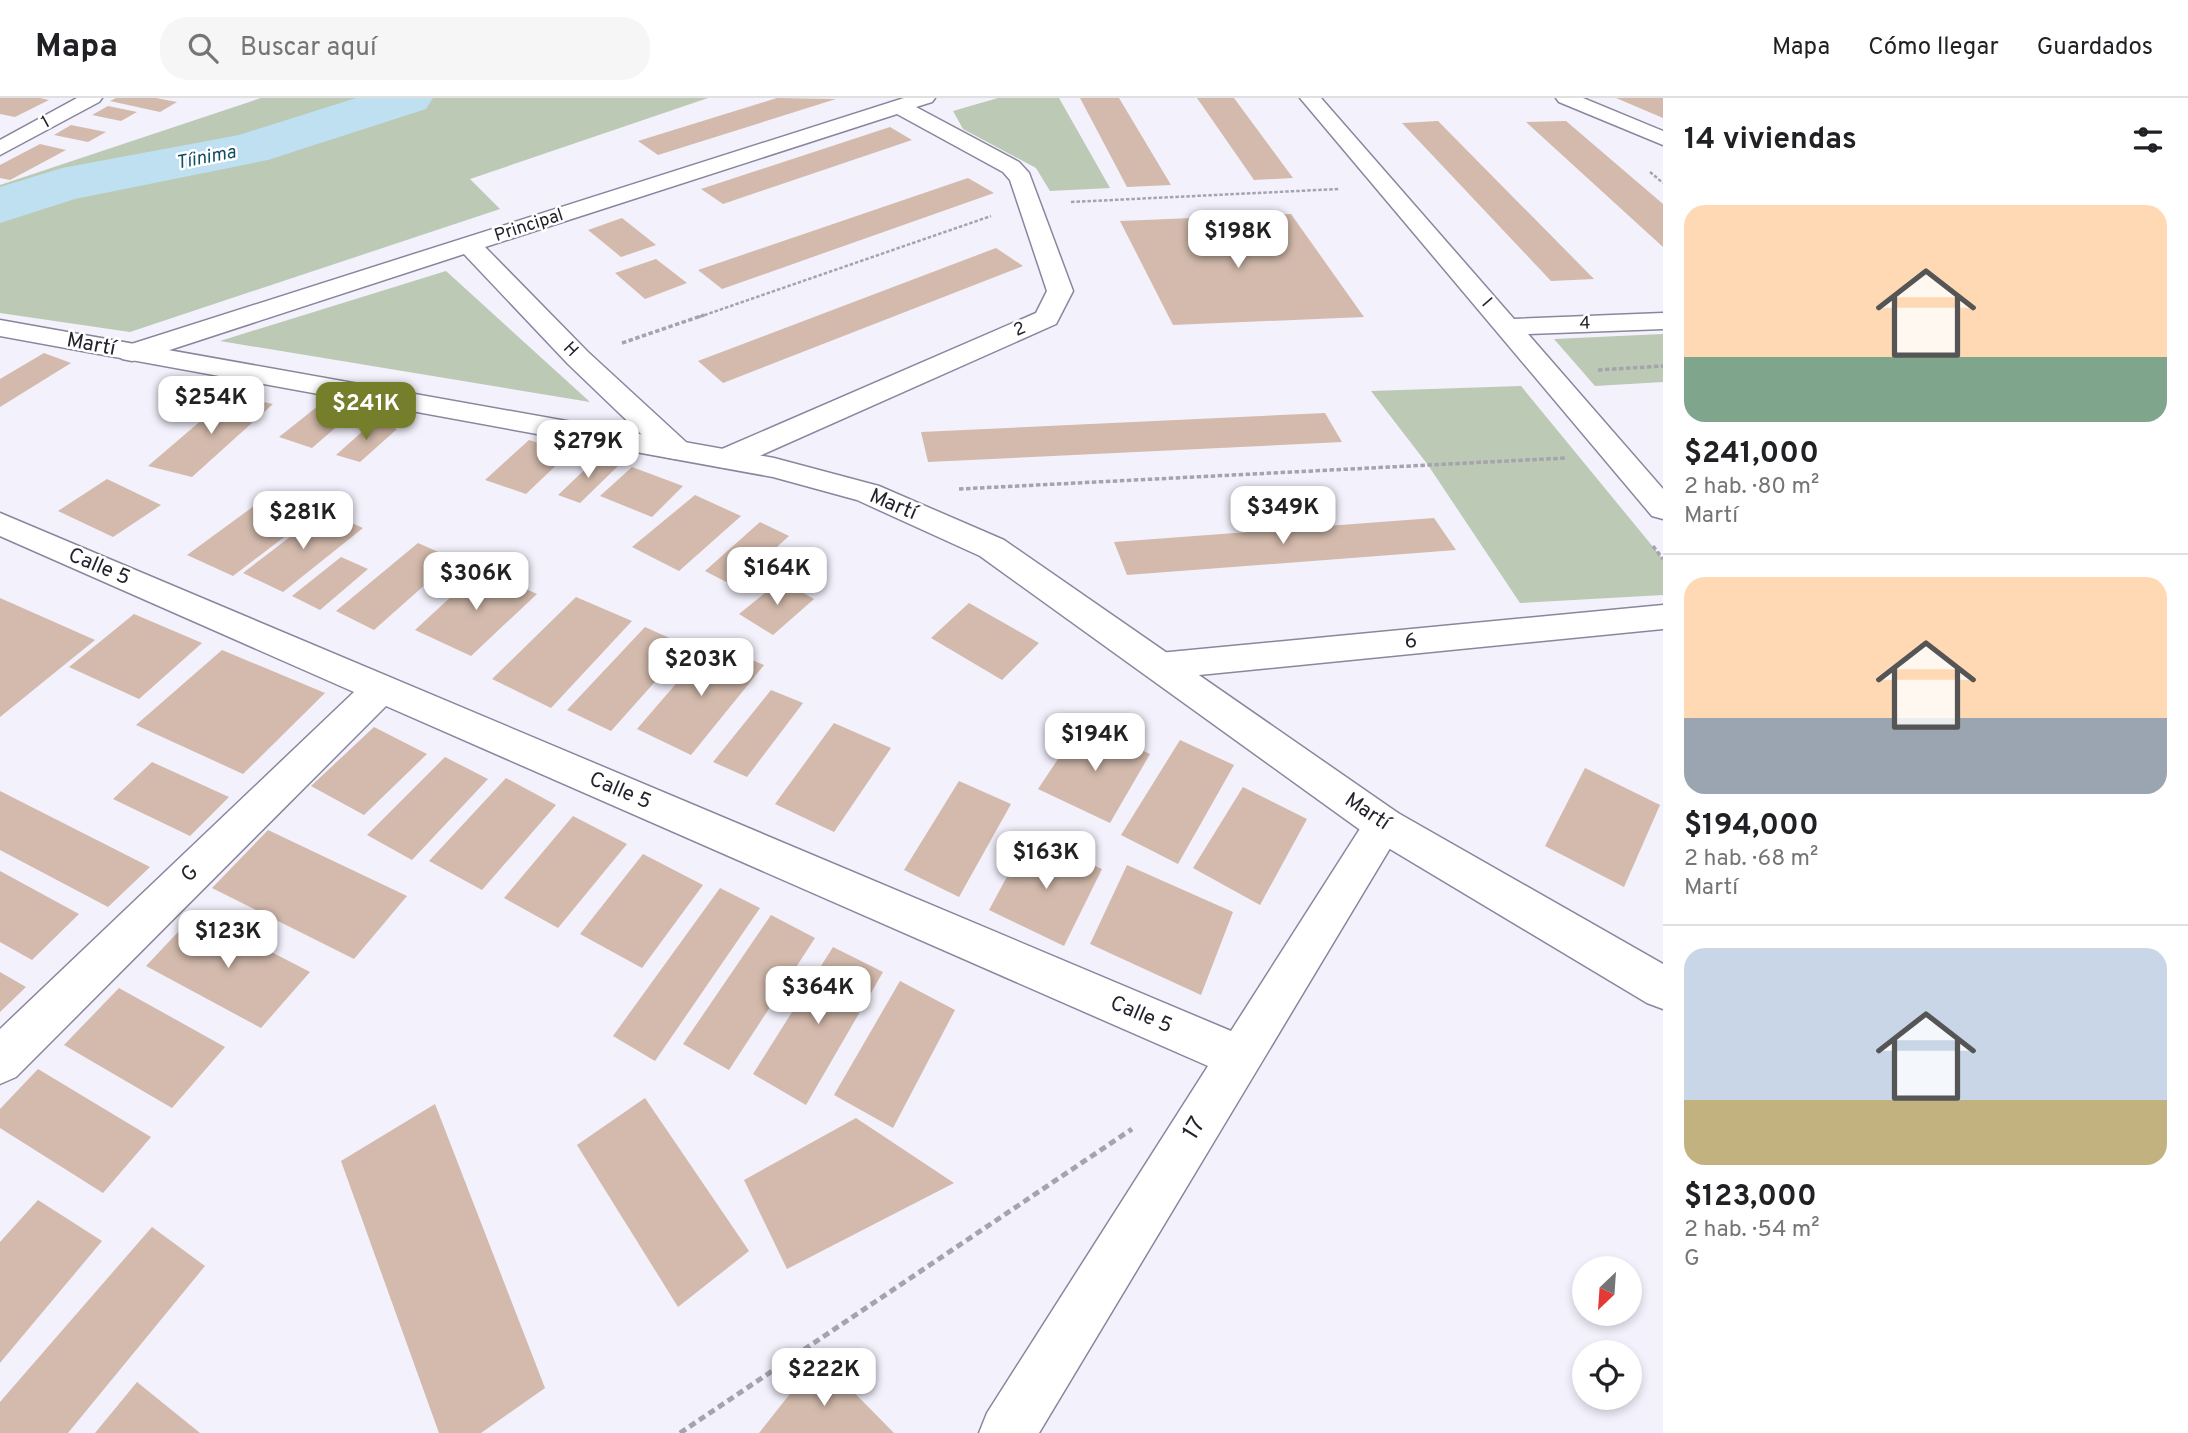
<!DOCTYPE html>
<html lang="es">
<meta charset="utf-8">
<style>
body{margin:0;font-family:Overpass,sans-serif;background:#f6f6f6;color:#202124;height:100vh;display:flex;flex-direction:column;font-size:26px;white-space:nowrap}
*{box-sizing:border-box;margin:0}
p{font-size:23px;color:#757577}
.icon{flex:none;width:38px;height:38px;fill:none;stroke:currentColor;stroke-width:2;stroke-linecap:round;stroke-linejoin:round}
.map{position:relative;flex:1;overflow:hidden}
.details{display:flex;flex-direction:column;background:#fff;width:525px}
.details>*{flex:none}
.needle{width:46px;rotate:205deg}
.tools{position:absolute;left:1572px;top:1158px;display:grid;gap:14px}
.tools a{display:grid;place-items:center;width:70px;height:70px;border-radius:50%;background:#fff;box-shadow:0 4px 10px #0003;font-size:35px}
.price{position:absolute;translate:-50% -60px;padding:0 16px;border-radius:14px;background:#fff;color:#222;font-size:23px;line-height:46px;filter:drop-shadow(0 2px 4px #0008)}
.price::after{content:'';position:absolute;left:50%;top:42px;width:21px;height:16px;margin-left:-10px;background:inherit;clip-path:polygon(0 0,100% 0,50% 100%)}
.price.current{background:#757f2b;color:#fff}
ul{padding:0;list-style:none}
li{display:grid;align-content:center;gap:14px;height:371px;padding:0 21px}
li+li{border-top:2px solid #e0e0e0}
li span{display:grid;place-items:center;height:217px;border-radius:21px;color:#555}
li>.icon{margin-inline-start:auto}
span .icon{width:126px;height:126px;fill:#fffc;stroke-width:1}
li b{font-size:30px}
h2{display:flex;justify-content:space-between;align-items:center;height:84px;padding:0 21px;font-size:30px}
header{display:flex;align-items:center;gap:42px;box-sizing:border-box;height:98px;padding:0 35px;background:#fff;border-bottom:2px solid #e0e0e0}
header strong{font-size:33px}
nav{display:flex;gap:38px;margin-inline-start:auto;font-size:24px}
.search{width:490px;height:63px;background:#f6f6f6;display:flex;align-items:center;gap:18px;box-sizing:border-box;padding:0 24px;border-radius:28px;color:#757577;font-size:26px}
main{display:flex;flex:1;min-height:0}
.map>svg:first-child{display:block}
</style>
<header>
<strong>Mapa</strong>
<div class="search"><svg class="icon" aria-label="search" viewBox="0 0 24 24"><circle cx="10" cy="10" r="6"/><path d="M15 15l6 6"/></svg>Buscar aquí</div>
<nav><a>Mapa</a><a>Cómo llegar</a><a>Guardados</a></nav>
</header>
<main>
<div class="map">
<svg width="1663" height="1335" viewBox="0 0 1663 1335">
<rect width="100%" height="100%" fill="#f3f1fc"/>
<g fill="#bbc9b5">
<polygon points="261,0 708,0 470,81 500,111 130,234 0,215 0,87"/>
<polygon points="998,0 1059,0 1110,90 1050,93 1036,70 963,31 953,13"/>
<polygon points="446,173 590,304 220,243"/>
<polygon points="1663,236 1663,284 1595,288 1554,241"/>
<polygon points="1521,288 1663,461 1663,497 1520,505 1428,367 1371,293"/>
</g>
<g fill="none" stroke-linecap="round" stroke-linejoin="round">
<polygon fill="#bfe0f0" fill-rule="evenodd" points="356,0 433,0 426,11 268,62 75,101 0,125 0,89 62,70 239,37"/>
</g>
<g fill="#d3baac">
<polygon points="0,0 40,0 49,2 15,19 0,16"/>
<polygon points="116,0 156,0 177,4 160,14 110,3"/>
<polygon points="777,0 836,1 658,57 638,43"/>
<polygon points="1080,0 1119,0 1171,87 1127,89"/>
<polygon points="1197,0 1234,0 1293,80 1254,82"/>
<polygon points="1616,0 1663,0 1663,20"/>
<polygon points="108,8 137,14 121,23 92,17"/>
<polygon points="1438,23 1594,181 1551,183 1402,25"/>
<polygon points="1566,23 1663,106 1663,149 1526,24"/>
<polygon points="71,27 106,34 88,44 54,37"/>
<polygon points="890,29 912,42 723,106 701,91"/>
<polygon points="40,46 66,52 10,82 0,80 0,67"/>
<polygon points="968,80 994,95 722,191 698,172"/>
<polygon points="1291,116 1364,219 1173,227 1120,123"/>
<polygon points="622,120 656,147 621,159 588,132"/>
<polygon points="996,150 1023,168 723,285 698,263"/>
<polygon points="656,161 687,185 645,201 615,175"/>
<polygon points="44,255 71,265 0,309 0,281"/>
<polygon points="231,297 273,306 192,379 148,368"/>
<polygon points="318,308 350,317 312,350 279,339"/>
<polygon points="1325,315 1342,344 928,364 921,334"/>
<polygon points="373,324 397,331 360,364 336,357"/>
<polygon points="529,342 569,355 526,396 485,382"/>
<polygon points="597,360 619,367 580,405 558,397"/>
<polygon points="632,369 683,388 652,419 600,398"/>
<polygon points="107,381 161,407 113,439 58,413"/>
<polygon points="269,397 313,417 233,478 187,457"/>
<polygon points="695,397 741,418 679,473 632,449"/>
<polygon points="324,413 363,430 283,494 243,475"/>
<polygon points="1434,420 1456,452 1127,477 1114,444"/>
<polygon points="760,424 789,438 734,488 705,473"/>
<polygon points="418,445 454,461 374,532 336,513"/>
<polygon points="341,459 368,471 320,512 292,498"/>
<polygon points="481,471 537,496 471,558 415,532"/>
<polygon points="781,482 814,501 773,537 739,516"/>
<polygon points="576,499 632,523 551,610 492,581"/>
<polygon points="0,500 95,542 0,619"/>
<polygon points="969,505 1039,545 1002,582 931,540"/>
<polygon points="134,516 202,545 139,601 69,569"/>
<polygon points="645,529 687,548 611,633 567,612"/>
<polygon points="711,545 764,567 691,657 637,631"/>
<polygon points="222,552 325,595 243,676 136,627"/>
<polygon points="771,592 803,605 747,679 713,664"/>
<polygon points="834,625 891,650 834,734 775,706"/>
<polygon points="1082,625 1150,656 1110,725 1038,691"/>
<polygon points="374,629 427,656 364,717 311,688"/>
<polygon points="1180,642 1234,667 1178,766 1121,737"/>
<polygon points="445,659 488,681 412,762 367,737"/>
<polygon points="152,664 229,699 190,738 113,701"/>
<polygon points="1585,670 1660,707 1624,789 1545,748"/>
<polygon points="506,680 556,707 482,792 429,763"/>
<polygon points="959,683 1011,706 959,799 904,772"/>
<polygon points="1243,689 1307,721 1260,807 1193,770"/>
<polygon points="0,693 150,769 108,809 0,752"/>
<polygon points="573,718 627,746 558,830 504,800"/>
<polygon points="268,732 407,798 354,861 212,790"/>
<polygon points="1029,738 1102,771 1064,848 989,812"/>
<polygon points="643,756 703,787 642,870 580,836"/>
<polygon points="1127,767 1233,814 1201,897 1090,846"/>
<polygon points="0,773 79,816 32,862 0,844"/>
<polygon points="720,790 760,810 655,963 613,938"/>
<polygon points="196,815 310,874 261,930 146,868"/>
<polygon points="771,817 815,840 729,972 683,946"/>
<polygon points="833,849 883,874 806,1007 753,976"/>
<polygon points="0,874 26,889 0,914"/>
<polygon points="900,883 955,912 893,1030 834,997"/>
<polygon points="119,890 225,949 172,1010 64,947"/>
<polygon points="38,971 151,1039 103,1095 0,1030 0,1011"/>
<polygon points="645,1000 749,1153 678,1209 577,1047"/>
<polygon points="435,1006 545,1290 481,1335 439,1335 341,1063"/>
<polygon points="856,1020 954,1085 787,1171 744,1082"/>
<polygon points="38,1102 102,1143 0,1265 0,1144"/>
<polygon points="152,1129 205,1168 68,1335 0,1335 0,1304"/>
<polygon points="819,1259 894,1335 759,1335"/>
<polygon points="137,1284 200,1335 95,1335"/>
</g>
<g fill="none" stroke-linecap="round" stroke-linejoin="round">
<g stroke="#8a869d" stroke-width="3">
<g id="minor">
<polygon points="77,0 102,0 99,4 0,57 0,42"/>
<polygon points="904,0 935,0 932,4 916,9 1019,64 1029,75 1073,193 1056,226 737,368 726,370 715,368 711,361 715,354 1036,215 1047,193 1010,82 1003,74 897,16 485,149 588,254 687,345 691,352 687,359 676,361 665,359 568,266 464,156 142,261 132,263 122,261 118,255 122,249"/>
<polygon points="1300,0 1321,0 1514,221 1663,215 1663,231 1528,236 1663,391 1663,421 1652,418"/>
<polygon points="1556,0 1583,0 1663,33 1663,47 1559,4"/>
<polygon points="0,415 1231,933 1370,715 1384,710 1398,715 1404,727 1039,1335 979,1335 987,1315 1208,968 386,608 16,979 0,986 0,931 354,594 0,438"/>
<polygon points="1663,507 1663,531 1159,581 1146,577 1141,568 1146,559 1159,555"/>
</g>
</g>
<g stroke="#8a869d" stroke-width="3">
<polygon id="tertiary" points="0,222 774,360 879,388 1004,442 1398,715 1663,866 1663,911 1647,905 1370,739 980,458 857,402 773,379 0,238"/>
</g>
<g stroke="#a5a3ae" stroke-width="2.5" stroke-dasharray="3.5 2" stroke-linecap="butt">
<polyline points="1650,74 1663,85"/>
<polyline points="1071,104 1339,91"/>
<polyline points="699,219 991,118"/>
</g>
<g stroke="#a5a3ae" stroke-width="3.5" stroke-dasharray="4.5 2.5" stroke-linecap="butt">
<polyline points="622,245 704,217"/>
<polyline points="1598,272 1663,268"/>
<polyline points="959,391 1566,360"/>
<polyline points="1653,448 1663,461"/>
</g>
<polyline stroke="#a5a3ae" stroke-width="5" stroke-dasharray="7 4.5" stroke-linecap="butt" points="680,1335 1132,1031"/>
<use href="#minor" fill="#fff" fill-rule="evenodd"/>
<use href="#tertiary" fill="#fff" fill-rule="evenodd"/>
</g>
<g text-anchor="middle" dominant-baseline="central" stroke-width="5" stroke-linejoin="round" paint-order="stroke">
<g font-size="18" fill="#24232c" stroke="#fff">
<text transform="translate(46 25) rotate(-29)">1</text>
<text transform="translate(529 128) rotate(-18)">Principal</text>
<text transform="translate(1486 205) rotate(49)">I</text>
<text transform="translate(1585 226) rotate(-2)">4</text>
<text transform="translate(1020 232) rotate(-24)">2</text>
<text transform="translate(570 252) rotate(46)">H</text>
</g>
<g font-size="19" font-style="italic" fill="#104e66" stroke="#fff">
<text transform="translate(206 60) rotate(-11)">Tíinima</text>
</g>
<g font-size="21" fill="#24232c" stroke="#fff">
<text transform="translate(91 247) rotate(11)">Martí</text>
<text transform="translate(893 407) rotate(23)">Martí</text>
<text transform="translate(99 469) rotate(23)">Calle 5</text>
<text transform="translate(1411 544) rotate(-6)">6</text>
<text transform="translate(620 693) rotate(23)">Calle 5</text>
<text transform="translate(1367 714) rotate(34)">Martí</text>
<text transform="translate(190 776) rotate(-44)">G</text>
<text transform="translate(1141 917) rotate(23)">Calle 5</text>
</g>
<g font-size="24" fill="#24232c" stroke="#fff">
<text transform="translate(1195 1031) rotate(-58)">17</text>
</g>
</g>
</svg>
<div class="tools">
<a><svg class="needle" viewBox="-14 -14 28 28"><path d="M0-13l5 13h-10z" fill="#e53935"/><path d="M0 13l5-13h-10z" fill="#757577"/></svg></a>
<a><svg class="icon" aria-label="locate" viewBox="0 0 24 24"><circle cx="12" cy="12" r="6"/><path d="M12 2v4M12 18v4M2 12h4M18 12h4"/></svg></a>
</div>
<b class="price" style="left:1238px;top:172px">$198K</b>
<b class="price" style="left:211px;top:338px">$254K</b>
<b class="price current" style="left:366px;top:344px">$241K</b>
<b class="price" style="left:588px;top:382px">$279K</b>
<b class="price" style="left:1283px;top:448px">$349K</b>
<b class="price" style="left:303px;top:453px">$281K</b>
<b class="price" style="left:777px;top:509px">$164K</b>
<b class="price" style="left:476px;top:514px">$306K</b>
<b class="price" style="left:701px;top:600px">$203K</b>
<b class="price" style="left:1095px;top:675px">$194K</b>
<b class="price" style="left:1046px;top:793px">$163K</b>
<b class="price" style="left:228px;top:872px">$123K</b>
<b class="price" style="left:818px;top:928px">$364K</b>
<b class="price" style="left:824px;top:1310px">$222K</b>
</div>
<section class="details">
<h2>14 viviendas<svg class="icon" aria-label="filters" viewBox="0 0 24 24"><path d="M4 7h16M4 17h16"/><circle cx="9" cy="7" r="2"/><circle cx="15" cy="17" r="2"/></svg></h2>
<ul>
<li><span style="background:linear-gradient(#ffd9b3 70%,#7fa58c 0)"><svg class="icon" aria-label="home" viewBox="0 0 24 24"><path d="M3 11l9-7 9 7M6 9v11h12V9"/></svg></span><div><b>$241,000</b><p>2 hab. · 80 m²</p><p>Martí</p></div></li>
<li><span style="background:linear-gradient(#ffd9b3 65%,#9aa5b1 0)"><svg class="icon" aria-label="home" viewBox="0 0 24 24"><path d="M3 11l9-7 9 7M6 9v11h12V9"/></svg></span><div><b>$194,000</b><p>2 hab. · 68 m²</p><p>Martí</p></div></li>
<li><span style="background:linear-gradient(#c9d6e8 70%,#c2b280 0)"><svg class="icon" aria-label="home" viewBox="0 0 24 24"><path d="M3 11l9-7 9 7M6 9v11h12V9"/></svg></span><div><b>$123,000</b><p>2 hab. · 54 m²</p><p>G</p></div></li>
</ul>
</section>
</main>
